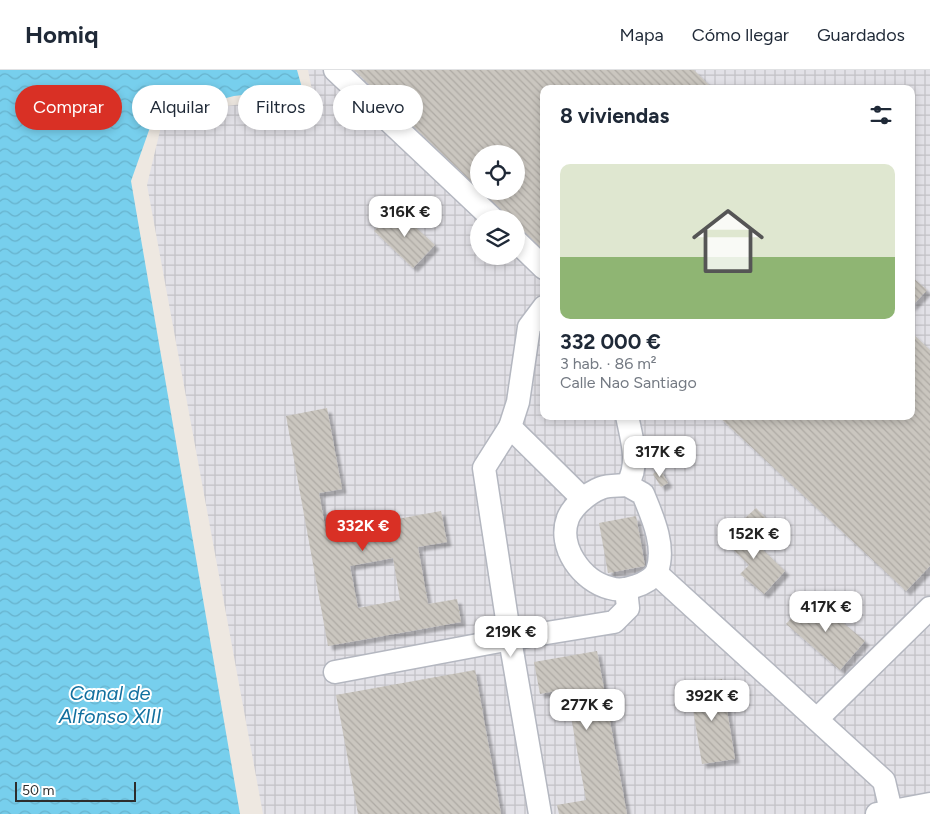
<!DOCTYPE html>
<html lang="es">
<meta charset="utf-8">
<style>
body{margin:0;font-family:Figtree,sans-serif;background:#f2f2f3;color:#1f2937;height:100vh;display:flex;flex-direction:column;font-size:19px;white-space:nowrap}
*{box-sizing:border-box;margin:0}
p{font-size:16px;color:#747a83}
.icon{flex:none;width:28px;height:28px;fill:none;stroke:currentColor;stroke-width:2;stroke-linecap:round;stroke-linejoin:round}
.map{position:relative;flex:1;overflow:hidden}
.panel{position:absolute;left:540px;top:15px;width:375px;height:335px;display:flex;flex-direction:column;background:#fff;border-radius:10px;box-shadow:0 2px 8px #0003}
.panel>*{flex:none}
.top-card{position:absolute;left:15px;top:15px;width:450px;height:45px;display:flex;gap:10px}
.buttons{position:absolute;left:470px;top:75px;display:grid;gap:10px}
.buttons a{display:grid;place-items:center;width:55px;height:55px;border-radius:50%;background:#fff;box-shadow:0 2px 8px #0003;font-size:25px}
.scale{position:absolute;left:15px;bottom:12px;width:121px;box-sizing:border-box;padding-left:5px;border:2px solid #2d2d2d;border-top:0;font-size:14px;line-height:18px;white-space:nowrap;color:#2d2d2d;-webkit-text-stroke:4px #fff;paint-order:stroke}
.price{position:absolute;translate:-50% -42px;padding:0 11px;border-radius:10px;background:#fff;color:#222;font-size:16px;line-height:32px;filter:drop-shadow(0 1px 2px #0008)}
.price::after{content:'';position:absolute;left:50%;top:30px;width:15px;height:11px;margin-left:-8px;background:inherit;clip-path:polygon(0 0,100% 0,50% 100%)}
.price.on{background:#d93025;color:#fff}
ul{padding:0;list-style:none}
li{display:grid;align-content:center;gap:10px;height:265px;padding:0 20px}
li span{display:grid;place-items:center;height:155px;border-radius:10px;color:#555}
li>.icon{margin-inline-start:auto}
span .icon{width:90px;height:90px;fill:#fffc;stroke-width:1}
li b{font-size:21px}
h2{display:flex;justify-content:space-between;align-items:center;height:60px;padding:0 20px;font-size:21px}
.tag{padding:0 18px;border-radius:22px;background:#fff;box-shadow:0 2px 8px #0003;font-size:18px;line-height:45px}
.tag.on{background:#d93025;color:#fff}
header{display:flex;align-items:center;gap:30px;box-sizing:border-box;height:70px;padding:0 25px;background:#fff;border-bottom:1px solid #e0e1e3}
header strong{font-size:24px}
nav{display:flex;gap:28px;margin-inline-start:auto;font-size:18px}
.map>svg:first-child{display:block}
</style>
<header>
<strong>Homiq</strong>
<nav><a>Mapa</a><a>Cómo llegar</a><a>Guardados</a></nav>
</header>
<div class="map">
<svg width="930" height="744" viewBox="0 0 930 744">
<defs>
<pattern id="industrial-grid" width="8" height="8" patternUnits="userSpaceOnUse" patternTransform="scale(1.25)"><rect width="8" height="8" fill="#e2e1e7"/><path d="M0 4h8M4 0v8" fill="none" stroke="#c2c1c6"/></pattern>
<pattern id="water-waves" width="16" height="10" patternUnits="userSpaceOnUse" patternTransform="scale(1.25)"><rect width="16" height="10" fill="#77cfed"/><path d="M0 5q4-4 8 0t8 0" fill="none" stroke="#67b2cc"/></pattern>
<pattern id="building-back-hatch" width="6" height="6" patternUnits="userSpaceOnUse" patternTransform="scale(1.25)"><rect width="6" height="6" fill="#cac6bf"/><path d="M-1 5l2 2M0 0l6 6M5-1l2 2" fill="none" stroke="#aeaaa4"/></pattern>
<filter id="shadow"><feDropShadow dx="4.5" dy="4.5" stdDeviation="1" flood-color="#0004"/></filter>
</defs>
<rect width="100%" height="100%" fill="#eee8e1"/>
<path fill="url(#industrial-grid)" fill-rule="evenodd" d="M308,0H930V744H263L147,115L164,44L313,25ZM544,19H911V346H544ZM479,84H516V121H479ZM479,149H516V186H479Z"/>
<polygon fill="url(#water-waves)" points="0,0 297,0 302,18 234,26 164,44 153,49 131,111 240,744 0,744"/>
<g fill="url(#building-back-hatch)" fill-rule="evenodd" filter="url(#shadow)">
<polygon points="354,0 694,0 713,19 544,19 544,181 516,154 516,149 510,149 481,121 516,121 516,84 479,84 479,119"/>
<polygon points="396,139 435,175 413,198 374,161"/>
<polygon points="911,206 927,220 911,237"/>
<polygon points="911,262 930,280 930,496 906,521 718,346 911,346"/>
<path d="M327,338L342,419L319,423L326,462L441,441L447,472L418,477L428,534L457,529L461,552L328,576L286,346ZM393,488L400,530L358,538L350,496Z"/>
<polygon points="660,399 668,413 661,417 653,404"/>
<polygon points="756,438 775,457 765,467 745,448"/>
<polygon points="636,446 645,496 608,503 599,453"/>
<polygon points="737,455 785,501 764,524 740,504 749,495 722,469"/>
<polygon points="811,526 865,571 840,600 786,554"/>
<polygon points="597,581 627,744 559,744 557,735 586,730 566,619 540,624 534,592"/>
<polygon points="475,600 501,744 358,744 336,625"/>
<polygon points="722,609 735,689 702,694 689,615"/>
</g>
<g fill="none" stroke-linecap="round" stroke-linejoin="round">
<g stroke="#b4b7c0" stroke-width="25">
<g id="minor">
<polyline points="335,0 493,149"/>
<polyline points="516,171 544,198"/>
<path d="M627,346C632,370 640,394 627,415"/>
<polyline points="510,357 583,429"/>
<path d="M627,415L643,424C652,446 666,476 657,501C654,508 643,514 636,516C628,519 619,521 610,518C582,511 557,477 568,448C573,436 588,423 601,418C609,415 619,416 627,415Z"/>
<polyline points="656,503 884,711 891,741"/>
<polyline points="335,602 510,569 614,552 628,538 626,519"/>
<polyline points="817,649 930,538"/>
<polyline points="540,744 510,569 484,398 510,357 518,332 529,257 544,237"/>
<polyline points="877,744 930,734"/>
</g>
</g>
<use href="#minor" stroke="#fff" stroke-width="22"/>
</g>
<g text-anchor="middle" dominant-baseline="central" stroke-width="4" stroke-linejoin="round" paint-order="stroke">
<g font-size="20" font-style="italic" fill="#116f9e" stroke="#fff">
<text x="110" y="623">Canal de<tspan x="110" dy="23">Alfonso XIII</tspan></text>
</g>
</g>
</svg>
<div class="buttons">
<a><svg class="icon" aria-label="locate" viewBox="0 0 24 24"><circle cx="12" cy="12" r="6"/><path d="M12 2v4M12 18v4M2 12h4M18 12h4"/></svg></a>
<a><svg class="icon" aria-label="layers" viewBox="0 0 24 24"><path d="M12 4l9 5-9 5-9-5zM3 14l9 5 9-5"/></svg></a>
</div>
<div class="scale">50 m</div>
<b class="price" style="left:405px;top:168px">316K €</b>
<b class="price" style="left:660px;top:408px">317K €</b>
<b class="price on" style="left:363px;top:482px">332K €</b>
<b class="price" style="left:754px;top:490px">152K €</b>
<b class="price" style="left:826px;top:563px">417K €</b>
<b class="price" style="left:511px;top:588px">219K €</b>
<b class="price" style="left:712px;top:652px">392K €</b>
<b class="price" style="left:587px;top:661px">277K €</b>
<div class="top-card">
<a class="tag on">Comprar</a>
<a class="tag">Alquilar</a>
<a class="tag">Filtros</a>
<a class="tag">Nuevo</a>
</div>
<section class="panel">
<h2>8 viviendas<svg class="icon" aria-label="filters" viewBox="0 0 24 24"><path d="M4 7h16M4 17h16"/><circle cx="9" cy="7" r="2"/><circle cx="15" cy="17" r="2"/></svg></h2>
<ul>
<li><span style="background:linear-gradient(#dfe7d0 60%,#8fb573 0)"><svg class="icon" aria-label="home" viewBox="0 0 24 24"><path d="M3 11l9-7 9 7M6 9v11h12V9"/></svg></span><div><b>332 000 €</b><p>3 hab. · 86 m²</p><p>Calle Nao Santiago</p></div></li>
</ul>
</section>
</div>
